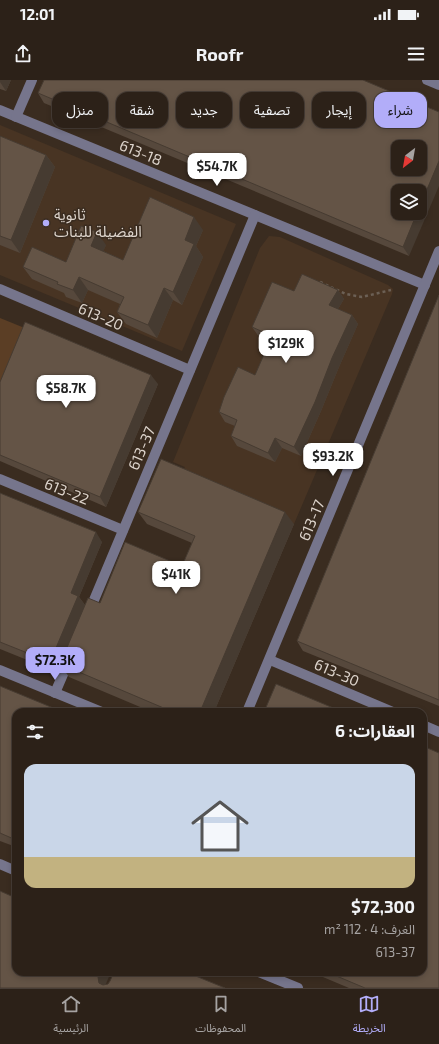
<!DOCTYPE html>
<html lang="ar">
<meta charset="utf-8">
<style>
body{margin:0;font-family:"Exo 2","Noto Sans Arabic",sans-serif;background:#382e25;color:#f1f3f6;direction:rtl;height:100vh;display:flex;flex-direction:column;font-size:15px;white-space:nowrap}
*{box-sizing:border-box;margin:0}
p{font-size:13px;color:#a6a3a2}
.icon{flex:none;width:22px;height:22px;fill:none;stroke:currentColor;stroke-width:2;stroke-linecap:round;stroke-linejoin:round}
.map{position:relative;flex:1;overflow:hidden;direction:ltr}
.details{position:absolute;left:12px;top:628px;width:415px;height:268px;display:flex;flex-direction:column;background:#2c2118;border-radius:12px;box-shadow:0 2px 6px #0003,0 0 0 1px #483e37;direction:rtl}
.details>*{flex:none}
.top-card{position:absolute;left:12px;top:12px;width:415px;height:36px;direction:rtl;display:flex;gap:8px}
.needle{width:26px;rotate:211deg}
.buttons{position:absolute;left:391px;top:60px;display:grid;gap:8px}
.buttons a{display:grid;place-items:center;width:36px;height:36px;border-radius:8px;background:#2c2118;box-shadow:0 2px 6px #0003,0 0 0 1px #483e37;font-size:20px}
.price{position:absolute;translate:-50% -34px;padding:0 9px;border-radius:8px;background:#fff;color:#222;font-size:13px;line-height:26px;filter:drop-shadow(0 1px 2px #0008)}
.price::after{content:'';position:absolute;left:50%;top:24px;width:12px;height:9px;margin-left:-6px;background:inherit;clip-path:polygon(0 0,100% 0,50% 100%)}
.price.current{background:#b2adf9;color:#111}
ul{padding:0;list-style:none}
li{display:grid;align-content:center;gap:8px;height:212px;padding:0 12px}
li+li{border-top:1px solid #483e37}
li span{display:grid;place-items:center;height:124px;border-radius:12px;color:#555}
li>.icon{margin-inline-start:auto}
span .icon{width:72px;height:72px;fill:#fffc;stroke-width:1}
li b{font-size:17px}
h2{display:flex;justify-content:space-between;align-items:center;height:48px;padding:0 12px;font-size:17px}
.chip{padding:0 14px;border-radius:12px;background:#2c2118;box-shadow:0 2px 6px #0003,0 0 0 1px #483e37;font-size:14px;line-height:36px}
.chip.current{background:#b2adf9;color:#111}
.status{display:flex;justify-content:space-between;align-items:center;height:28px;padding:0 20px;background:#2c2118;direction:ltr}
.status svg{height:11px;fill:currentColor}
header{display:flex;justify-content:space-between;align-items:center;height:52px;padding:0 12px;background:#2c2118;font-size:18px;font-weight:700}
.tab-bar{display:flex;justify-content:space-around;align-items:center;height:56px;border-top:1px solid #483e37;background:#2c2118;font-size:11px;color:#a6a3a2}
.tab-bar a{display:grid;justify-items:center;gap:2px}
.tab-bar .current{color:#b2adf9}
.map>svg:first-child{display:block}
</style>
<div class="status"><b>12:01</b><svg viewBox="0 0 49 12"><path d="M0 12V9h3v3zM5 12V6h3v6zM10 12V3h3v9zM15 12V0h3v12zM26 1h20v11H26zM47 4h2v5h-2z"/></svg></div>
<header><svg class="icon" aria-label="menu" viewBox="0 0 24 24"><path d="M4 6h16M4 12h16M4 18h16"/></svg>Roofr<svg class="icon" aria-label="share" viewBox="0 0 24 24"><path d="M12 15V3M7 8l5-5 5 5M5 13v7h14v-7"/></svg></header>
<div class="map">
<svg width="439" height="908" viewBox="0 0 439 908">
<rect width="100%" height="100%" fill="#3a2c20"/>
<g fill="#483423">
<polygon points="0,45 236,144 182,271 0,195"/>
<polygon points="269,156 280,157 388,205 393,209 392,214 294,444 180,396 185,387 173,382 260,168"/>
</g>
<polygon fill="#5b3e25" points="0,238 32,251 0,327"/>
<g fill="none" stroke-linecap="round" stroke-linejoin="round">
<polyline stroke="#6c6055" stroke-width="2.5" stroke-dasharray="3 3" stroke-linecap="butt" points="320,202 346,214 362,217 391,210"/>
<g stroke="#76758c" stroke-width="10">
<polyline points="427,0 439,5"/>
<polyline points="0,30 425,205"/>
<polyline points="16,37 32,0"/>
<polyline points="0,209 190,290"/>
<polyline points="0,399 123,450"/>
<polyline points="89,532 255,135"/>
<polyline points="270,580 393,632"/>
<polyline points="0,590 102,632"/>
<polyline points="55,613 70,578"/>
<polyline points="247,632 439,171"/>
<polyline points="423,645 439,652"/>
<polyline points="0,784 16,791"/>
<polyline points="259,892 298,908"/>
</g>
</g>
<g fill="#56483c">
<polygon points="0,0 11,0 6,11 0,9"/>
<polygon points="363,0 409,176 44,23 38,13"/>
<polygon points="0,56 46,75 55,87 20,173 0,165"/>
<polygon points="203,150 196,166 203,177 182,225 173,220 157,258 126,244 117,232 120,224 88,210 82,223 66,217 64,213 32,199 23,187 66,182 106,165 103,171 123,180"/>
<polygon points="338,210 344,219 338,229 352,235 358,244 339,287 321,331 301,376 282,368 275,382 237,366 231,356 235,346 225,342 219,332 255,295 270,261 259,257 252,247 294,211"/>
<polygon points="439,215 439,626 303,571 297,561"/>
<polygon points="0,302 158,304 106,427 0,381"/>
<polygon points="0,413 102,462 79,517 85,525 100,523 182,486 192,463 147,444 138,432 294,444 214,632 152,632 69,597 60,584 57,592 0,569"/>
<polygon points="0,606 16,632 16,767 0,761"/>
<polygon points="311,892 423,892 439,908 349,908"/>
</g>
<g fill="#463b31">
<polygon points="0,0 11,0 6,11 0,2"/>
<polygon points="46,75 55,87 20,173 11,160"/>
<polygon points="439,81 439,106 409,176 403,167 417,133 420,133 420,126"/>
<polygon points="194,137 203,150 196,166 203,177 182,225 173,212 185,160"/>
<polygon points="97,152 106,165 100,179 91,166"/>
<polygon points="79,197 88,210 82,223 73,210"/>
<polygon points="164,208 173,220 157,258 148,245"/>
<polygon points="338,210 344,219 335,234 329,225"/>
<polygon points="352,235 358,244 339,287 321,331 301,376 294,367 332,278"/>
<polygon points="151,295 158,304 106,427 100,417"/>
<polygon points="275,358 282,368 275,382 268,373"/>
<polygon points="285,432 294,444 214,632 200,632"/>
<polygon points="96,452 102,462 79,517 85,525 57,592 50,582 71,513"/>
<polygon points="100,892 111,892 105,906 99,903 98,897"/>
</g>
<g fill="#645446" stroke="#463b31" fill-rule="evenodd">
<path d="M44,0H363L439,32V81L420,126V111H398V133H417L403,167L38,13ZM398,67H420V89H398Z"/>
<polygon points="0,56 46,75 11,160 0,156"/>
<polygon points="150,117 194,137 185,160 194,164 173,212 164,208 148,245 117,232 124,217 79,197 73,210 57,204 58,202 23,187 32,167 66,182 81,146 97,152 91,166 123,180"/>
<polygon points="302,194 338,210 329,225 352,235 332,278 315,322 294,367 275,358 268,373 231,356 237,340 219,332 224,317 238,287 255,295 272,256 252,247 272,202 294,211"/>
<polygon points="439,215 439,620 297,561"/>
<polygon points="25,242 151,295 100,417 0,375 0,302"/>
<polygon points="161,379 285,432 200,632 173,632 60,584 88,518 100,523 125,462 182,486 195,456 138,432"/>
<polygon points="0,413 96,452 71,513 78,516 50,582 0,562"/>
<polygon points="276,604 343,632 264,632"/>
<polygon points="0,606 63,632 16,632 16,760 0,753"/>
<polygon points="423,666 439,673 439,908 365,908 327,892 423,892"/>
<polygon points="0,811 16,818 16,892 100,892 98,897 99,903 103,905 108,904 110,901 114,892 186,892 225,908 0,908"/>
</g>
<circle fill="#b2adf9" stroke="#3a2c20" stroke-width="1.5" cx="46" cy="143" r="4"/>
<g text-anchor="middle" dominant-baseline="central" stroke-width="3" stroke-linejoin="round" paint-order="stroke">
<g font-size="15" fill="#ddd4cc" stroke="#3a2c20">
<text transform="translate(141 72) rotate(22)">613-18</text>
<text transform="translate(101 236) rotate(23)">613-20</text>
<text transform="translate(141 368) rotate(-67)">613-37</text>
<text transform="translate(67 411) rotate(22)">613-22</text>
<text transform="translate(311 440) rotate(-67)">613-17</text>
<text transform="translate(337 592) rotate(23)">613-30</text>
</g>
<g font-size="15" fill="#ddd4cc" stroke="#3a2c20" text-anchor="start">
<text x="54" y="134">ثانوية<tspan x="54" dy="17">الفضيلة للبنات</tspan></text>
</g>
</g>
</svg>
<div class="buttons">
<a><svg class="needle" viewBox="-14 -14 28 28"><path d="M0-13l5 13h-10z" fill="#e53935"/><path d="M0 13l5-13h-10z" fill="#a6a3a2"/></svg></a>
<a><svg class="icon" aria-label="layers" viewBox="0 0 24 24"><path d="M12 4l9 5-9 5-9-5zM3 14l9 5 9-5"/></svg></a>
</div>
<b class="price" style="left:217px;top:107px">$54.7K</b>
<b class="price" style="left:286px;top:284px">$129K</b>
<b class="price" style="left:66px;top:329px">$58.7K</b>
<b class="price" style="left:333px;top:397px">$93.2K</b>
<b class="price" style="left:176px;top:515px">$41K</b>
<b class="price current" style="left:55px;top:601px">$72.3K</b>
<div class="top-card">
<a class="chip current">شراء</a>
<a class="chip">إيجار</a>
<a class="chip">تصفية</a>
<a class="chip">جديد</a>
<a class="chip">شقة</a>
<a class="chip">منزل</a>
</div>
<section class="details">
<h2>العقارات: 6<svg class="icon" aria-label="filters" viewBox="0 0 24 24"><path d="M4 7h16M4 17h16"/><circle cx="9" cy="7" r="2"/><circle cx="15" cy="17" r="2"/></svg></h2>
<ul>
<li><span style="background:linear-gradient(#c9d6e8 75%,#c2b280 0)"><svg class="icon" aria-label="home" viewBox="0 0 24 24"><path d="M3 11l9-7 9 7M6 9v11h12V9"/></svg></span><div><b>$72,300</b><p>الغرف: 4 · 112 m²</p><p>613-37</p></div></li>
</ul>
</section>
</div>
<nav class="tab-bar">
<a class="current"><svg class="icon" aria-label="map" viewBox="0 0 24 24"><path d="M3 6l6-2 6 2 6-2v14l-6 2-6-2-6 2zM9 4v14M15 6v14"/></svg>الخريطة</a>
<a><svg class="icon" aria-label="saved" viewBox="0 0 24 24"><path d="M7 4h10v16l-5-4-5 4z"/></svg>المحفوظات</a>
<a><svg class="icon" aria-label="home" viewBox="0 0 24 24"><path d="M3 11l9-7 9 7M6 9v11h12V9"/></svg>الرئيسية</a>
</nav>
